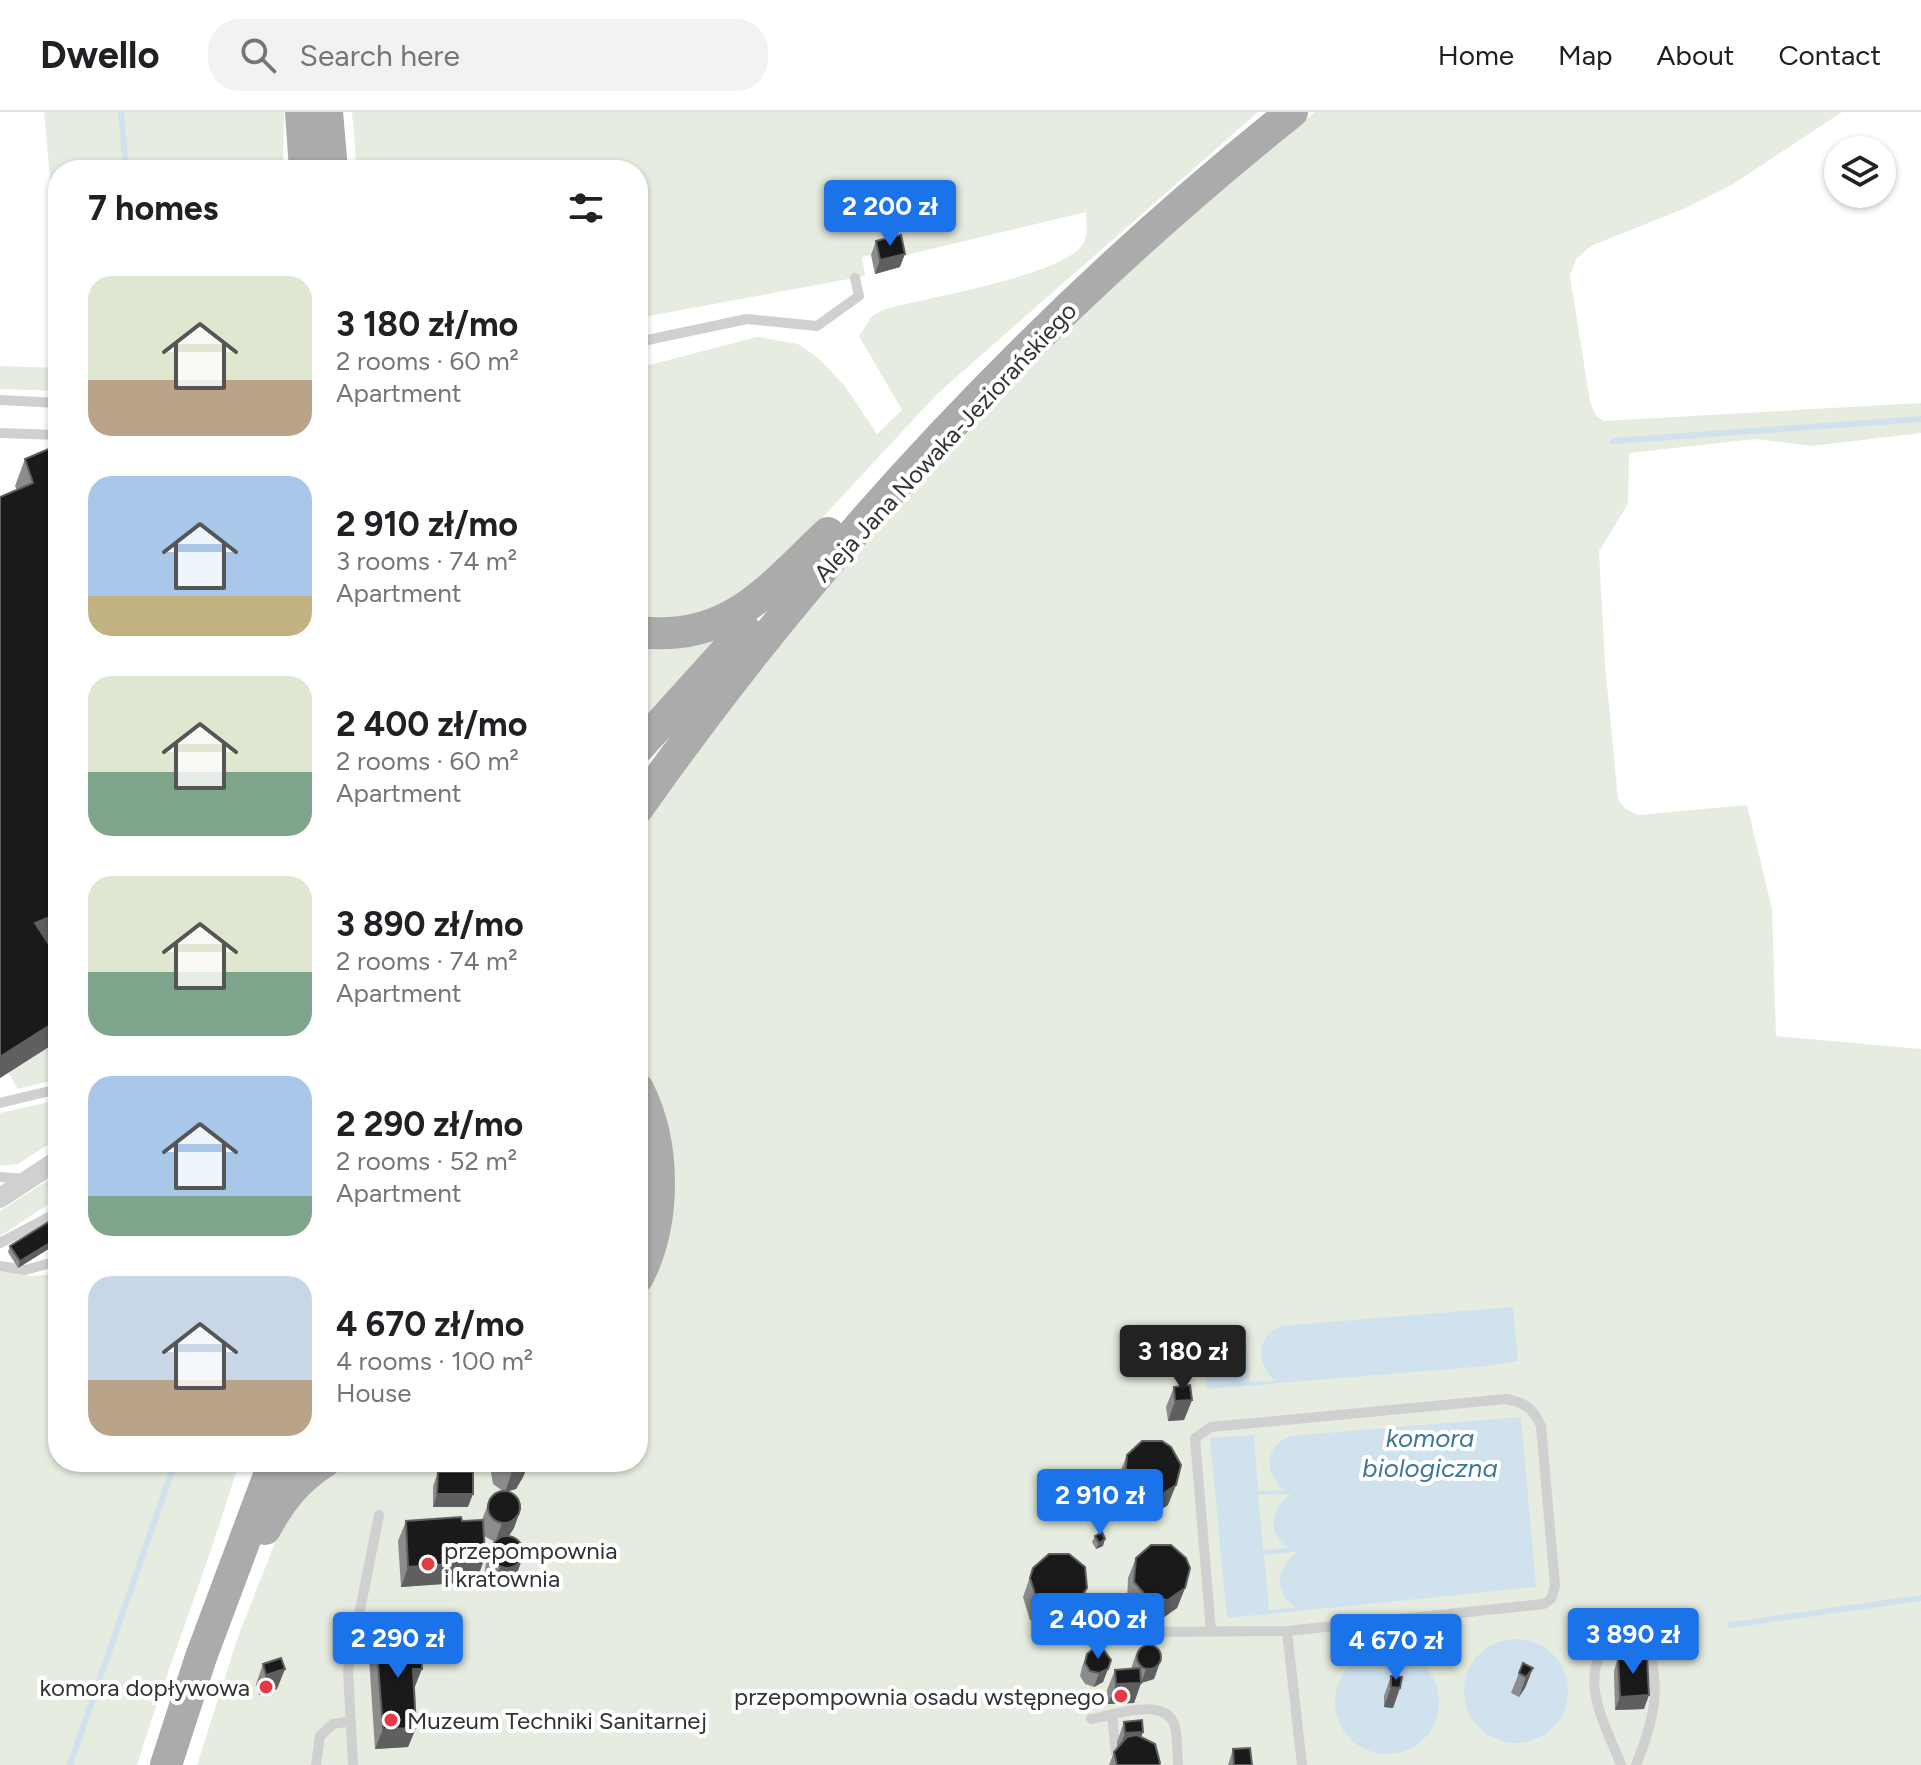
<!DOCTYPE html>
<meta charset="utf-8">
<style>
body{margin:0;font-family:Figtree,sans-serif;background:#f2f2f2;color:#202124;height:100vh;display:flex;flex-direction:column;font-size:30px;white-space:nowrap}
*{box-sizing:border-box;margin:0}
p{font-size:26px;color:#757577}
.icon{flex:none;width:44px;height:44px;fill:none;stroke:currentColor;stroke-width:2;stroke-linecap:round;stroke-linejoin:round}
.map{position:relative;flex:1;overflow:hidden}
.drawer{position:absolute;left:48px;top:48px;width:600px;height:1312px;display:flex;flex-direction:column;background:#fff;border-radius:32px;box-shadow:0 2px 6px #0004}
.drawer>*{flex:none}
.buttons{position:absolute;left:1824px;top:24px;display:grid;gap:16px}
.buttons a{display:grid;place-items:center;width:72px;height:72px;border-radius:50%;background:#fff;box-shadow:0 2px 6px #0004;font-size:40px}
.price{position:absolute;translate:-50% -68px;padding:0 18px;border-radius:8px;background:#1a73e8;color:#fff;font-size:26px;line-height:52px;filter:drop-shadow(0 2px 4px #0008)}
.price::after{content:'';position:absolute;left:50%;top:48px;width:24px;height:18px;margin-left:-12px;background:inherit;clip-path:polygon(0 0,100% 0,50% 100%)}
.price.active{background:#222;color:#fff}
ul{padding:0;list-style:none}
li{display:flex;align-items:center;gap:24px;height:200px;padding:0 40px}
li span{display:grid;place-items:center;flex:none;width:224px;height:160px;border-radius:24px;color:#555}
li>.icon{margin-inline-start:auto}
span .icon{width:96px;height:96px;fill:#fffc;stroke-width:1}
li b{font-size:34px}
h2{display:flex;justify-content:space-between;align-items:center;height:96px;padding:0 40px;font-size:34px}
header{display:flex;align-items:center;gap:48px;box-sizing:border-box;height:112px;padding:0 40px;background:#fff;border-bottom:2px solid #e0e0e0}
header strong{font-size:38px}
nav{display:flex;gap:44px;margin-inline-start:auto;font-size:28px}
.search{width:560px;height:72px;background:#f2f2f2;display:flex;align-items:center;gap:20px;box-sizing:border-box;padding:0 28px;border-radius:32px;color:#757577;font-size:30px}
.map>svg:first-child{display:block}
</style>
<header>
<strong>Dwello</strong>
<div class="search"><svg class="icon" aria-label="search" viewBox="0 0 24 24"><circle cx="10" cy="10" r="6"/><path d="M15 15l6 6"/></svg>Search here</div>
<nav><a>Home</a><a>Map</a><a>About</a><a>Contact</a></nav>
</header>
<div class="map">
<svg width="1921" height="1653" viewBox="0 0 1921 1653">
<rect width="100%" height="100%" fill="#fff"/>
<g fill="#e6ecdf">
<polygon points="44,0 284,0 283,58 58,58 58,153"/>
<path d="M352,0H1258L937,282L784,447L696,512L638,510V256L757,225L798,232L817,245L844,273L877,322L902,298L859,224L872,204L885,197C928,186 1054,164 1080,136C1089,127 1086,111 1086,100L898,145L896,137L862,145L865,164L638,206V58H357Z"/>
<polygon points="1315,0 1842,0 1733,72 1683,97 1591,134 1576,147 1570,164 1590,290 1596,304 1604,309 1921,291 1921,321 1812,334 1755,327 1629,341 1628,392 1599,439 1605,552 1618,687 1625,697 1639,703 1747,693 1772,797 1776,924 1921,937 1921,1653 197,1653 238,1525 282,1413 294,1391 326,1363 354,1350 638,1350 638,1190 649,1171 648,968 638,952 638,723 708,624 910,372 1009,272 1158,132"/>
<polygon points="0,254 58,256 58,279 0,277"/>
<polygon points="712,528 712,531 638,611 638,530"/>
<polygon points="58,929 58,967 18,977 8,960"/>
<polygon points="58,988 58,1026 18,1052 0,1054 0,1001"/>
<polygon points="58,1062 58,1086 0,1124 0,1099"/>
<path d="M0,1158L30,1164L58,1162V1350H239C209,1452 169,1551 137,1653H0Z"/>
</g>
<g fill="#cfe2ee" fill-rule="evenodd">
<path d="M1513,1195L1518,1249L1486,1254L1207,1277L1202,1216L1245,1213L1250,1270L1275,1269C1257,1253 1254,1226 1281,1214Z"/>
<path d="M1521,1305L1536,1475L1227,1506L1210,1326L1254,1323L1258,1379L1284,1378C1266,1362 1262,1336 1290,1324ZM1291,1382C1272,1396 1265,1420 1288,1436L1263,1438L1258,1383ZM1299,1439C1279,1454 1270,1477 1296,1495L1269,1498L1264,1443Z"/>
<circle cx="1516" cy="1579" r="52"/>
<circle cx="1387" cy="1590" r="52"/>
</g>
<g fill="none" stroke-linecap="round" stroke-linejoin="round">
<g stroke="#cfe2ee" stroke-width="6">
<polyline points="121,0 126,58"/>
<polyline points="1613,329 1921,307"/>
<polyline points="1731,1513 1921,1486"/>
<polyline points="70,1653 175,1350"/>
</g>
<g stroke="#d0d0d0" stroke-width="10">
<polyline points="638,230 747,207 817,214 859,184 855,166"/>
<polyline points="0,288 58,291"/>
<polyline points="0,321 58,323"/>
<polyline points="0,991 58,977"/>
<polyline points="0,1065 26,1067"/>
<polyline points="0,1131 51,1104 58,1107"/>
<polyline points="0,1154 25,1158 58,1149"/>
<polyline points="1287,1519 1302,1653"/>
<path d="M1155,1520L1287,1519L1544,1492L1551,1487L1555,1474L1541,1314C1533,1296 1526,1291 1506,1287L1211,1315L1195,1326L1211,1519"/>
<polyline points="1112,1604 1116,1641"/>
<path d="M1091,1607C1114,1603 1167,1583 1175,1615C1178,1627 1177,1641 1178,1653"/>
<polyline points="316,1653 320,1624 333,1612 351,1609"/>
<polyline points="353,1653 348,1558 379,1403"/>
<path d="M1621,1653C1606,1613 1577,1569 1608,1529C1622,1525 1635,1524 1647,1534C1663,1577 1652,1613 1636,1653"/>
</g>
<polyline stroke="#d0d0d0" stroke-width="20" points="0,1086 58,1048"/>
<g stroke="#ababab" stroke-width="32">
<polyline points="301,0 305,58"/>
<polyline points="327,0 332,58"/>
<path d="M638,520C729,531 768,477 828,421"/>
<polyline points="638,636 745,518"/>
<path d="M638,696C821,436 1044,198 1292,0"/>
<path d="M638,977C666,1032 666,1110 638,1165"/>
<path d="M265,1417C281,1388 296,1368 324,1350"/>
<polyline points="166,1653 201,1545 274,1350"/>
</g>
</g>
<g fill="#8c8c8c">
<polygon points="876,129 900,155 875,162 871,143"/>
<polygon points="58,333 58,824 47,829 58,929 0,966 0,385 17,378 15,374 25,347"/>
<polygon points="58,1104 58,1131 18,1156 8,1140 10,1134"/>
<polygon points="1174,1275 1192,1288 1184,1308 1168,1309 1166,1295"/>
<polygon points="1127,1343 1168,1393 1151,1404 1131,1402 1118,1386 1119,1363"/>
<polygon points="495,1350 529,1350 523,1365 516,1377 508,1379 521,1396 514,1416 508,1425 522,1447 515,1467 504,1476 492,1475 484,1464 486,1451 495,1430 484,1424 478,1465 459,1466 457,1471 401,1475 398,1429 406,1409 482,1408 488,1392 503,1379 493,1372 491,1361"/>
<polygon points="438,1360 468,1395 433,1395 433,1374"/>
<polygon points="1095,1424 1103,1434 1096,1437 1092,1430"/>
<polygon points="1136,1446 1185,1476 1177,1496 1160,1508 1140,1505 1127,1490 1128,1466"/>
<polygon points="1033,1456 1087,1476 1080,1496 1068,1513 1048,1517 1030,1508 1023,1485"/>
<polygon points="376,1526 414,1577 416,1616 408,1635 375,1637 369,1546"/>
<polygon points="1632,1535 1644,1597 1615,1598 1614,1559 1618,1545 1629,1545"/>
<polygon points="1087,1542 1111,1548 1103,1570 1094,1575 1085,1572 1080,1564 1082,1555"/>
<polygon points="1136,1542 1162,1544 1154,1567 1141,1571 1134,1591 1108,1592 1107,1578 1115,1558 1131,1557"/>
<polygon points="263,1552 277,1577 259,1583 256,1572"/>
<polygon points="1533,1556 1525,1576 1519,1585 1511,1581 1519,1561"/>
<polygon points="1391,1564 1393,1596 1384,1595 1384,1584"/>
<polygon points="1124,1610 1141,1625 1159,1653 1109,1653 1114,1640 1117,1636 1117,1630"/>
<polygon points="1233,1637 1252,1653 1228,1653"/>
</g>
<g fill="#5f5f5f">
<polygon points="905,142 900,155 875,162 880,148"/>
<polygon points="58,802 58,824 26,837 35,811"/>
<polygon points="58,908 58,929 0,966 0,945"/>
<polygon points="58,1126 58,1131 18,1156 20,1149"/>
<polygon points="1192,1288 1184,1308 1168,1309 1175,1289"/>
<polygon points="528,1350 529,1350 523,1365 516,1377 505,1380 512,1360"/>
<polygon points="1176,1373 1168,1393 1151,1404 1131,1402 1138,1382"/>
<polygon points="437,1382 473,1382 468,1395 433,1395"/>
<polygon points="521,1396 514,1416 506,1428 495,1431 502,1411"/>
<polygon points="1105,1427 1103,1434 1096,1437 1099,1431"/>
<polygon points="485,1445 478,1465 459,1466 457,1471 401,1475 408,1455 464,1446"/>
<polygon points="522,1447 515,1467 504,1476 492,1475 500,1455"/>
<polygon points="1087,1476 1080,1496 1068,1513 1048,1517 1055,1497"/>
<polygon points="1185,1476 1177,1496 1160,1508 1140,1505 1147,1485"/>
<polygon points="1159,1553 1154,1567 1141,1571 1146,1557"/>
<polygon points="1533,1556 1525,1576 1519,1585 1526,1565"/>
<polygon points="285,1557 277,1577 259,1583 266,1563"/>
<polygon points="413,1557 422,1557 414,1577"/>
<polygon points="1108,1557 1103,1570 1094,1575 1099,1561"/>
<polygon points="1141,1571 1134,1591 1108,1592 1116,1572"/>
<polygon points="1391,1575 1400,1576 1393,1596 1384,1595"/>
<polygon points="1649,1583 1644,1597 1615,1598 1620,1585"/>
<polygon points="416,1616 408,1635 375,1637 383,1617"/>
<polygon points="1143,1620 1136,1640 1118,1641 1125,1621"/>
</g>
<g fill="#1a1a1a" stroke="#5f5f5f" stroke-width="2">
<polygon points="901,123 905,142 880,148 876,129"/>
<polygon points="58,333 58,802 35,811 58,846 58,908 0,945 0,385 33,371 25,347"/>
<polygon points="58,1104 58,1126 20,1149 10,1134"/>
<polygon points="1190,1273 1192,1288 1175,1289 1174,1275"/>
<polygon points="1142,1329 1162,1329 1171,1335 1181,1353 1176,1373 1159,1384 1138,1382 1125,1366 1127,1343"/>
<polygon points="500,1350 528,1350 523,1357 512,1360 500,1352"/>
<polygon points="438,1360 473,1360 473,1382 437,1382"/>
<circle cx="504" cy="1395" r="16"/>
<polygon points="461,1405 462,1409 483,1408 485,1445 464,1446 464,1451 408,1455 406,1409"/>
<polygon points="1102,1420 1105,1427 1099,1431 1095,1424"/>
<circle cx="507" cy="1440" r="16"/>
<polygon points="1151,1433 1171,1433 1186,1446 1190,1456 1185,1476 1168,1488 1147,1485 1134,1470 1136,1446"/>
<polygon points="1049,1442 1069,1442 1085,1455 1087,1476 1075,1493 1055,1497 1037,1488 1030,1466 1033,1456"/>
<polygon points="420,1524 422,1557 413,1557 416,1616 383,1617 376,1526"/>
<circle cx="1149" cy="1545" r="12"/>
<polygon points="1644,1534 1644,1544 1632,1545 1632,1535"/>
<polygon points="1094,1536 1103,1537 1111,1548 1108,1557 1099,1561 1090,1559 1085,1551 1087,1542"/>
<polygon points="1647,1544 1649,1583 1620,1585 1618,1545"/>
<polygon points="281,1546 285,1557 266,1563 263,1552"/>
<polygon points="1523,1551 1533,1556 1526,1565 1519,1561"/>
<polygon points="1140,1556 1141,1571 1116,1572 1115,1558"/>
<polygon points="1391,1564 1402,1565 1400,1576 1391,1575"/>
<polygon points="1142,1608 1143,1620 1125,1621 1124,1610"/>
<polygon points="1137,1623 1155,1632 1160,1651 1159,1653 1117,1653 1114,1640 1127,1625"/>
<polygon points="1250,1636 1252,1653 1234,1653 1233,1637"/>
</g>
<g fill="#e63946" stroke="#fff" stroke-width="3">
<circle cx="428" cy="1452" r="8"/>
<circle cx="266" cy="1575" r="8"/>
<circle cx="1121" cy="1584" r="8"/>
<circle cx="391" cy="1608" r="8"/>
</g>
<g text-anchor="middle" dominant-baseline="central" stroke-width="8" stroke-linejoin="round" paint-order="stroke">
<g font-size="24" fill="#333" stroke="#fff">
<text transform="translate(945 330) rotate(-47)">Aleja Jana Nowaka-Jeziorańskiego</text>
</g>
<g font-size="24" fill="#333" stroke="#fff" text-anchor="start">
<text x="444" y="1438">przepompownia<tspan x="444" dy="28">i kratownia</tspan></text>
<text x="250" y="1575" text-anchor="end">komora dopływowa</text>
<text x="1105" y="1584" text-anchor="end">przepompownia osadu wstępnego</text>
<text x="407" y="1608">Muzeum Techniki Sanitarnej</text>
</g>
<g font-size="26" font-style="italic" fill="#3f7597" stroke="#fff">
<text x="1430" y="1326">komora<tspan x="1430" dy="30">biologiczna</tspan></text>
</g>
</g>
</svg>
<div class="buttons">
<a><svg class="icon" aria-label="layers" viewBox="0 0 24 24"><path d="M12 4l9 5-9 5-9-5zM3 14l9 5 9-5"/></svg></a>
</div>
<b class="price" style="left:890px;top:136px">2 200 zł</b>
<b class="price active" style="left:1183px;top:1281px">3 180 zł</b>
<b class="price" style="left:1100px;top:1425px">2 910 zł</b>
<b class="price" style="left:1098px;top:1549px">2 400 zł</b>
<b class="price" style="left:1633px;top:1564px">3 890 zł</b>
<b class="price" style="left:398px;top:1568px">2 290 zł</b>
<b class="price" style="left:1396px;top:1570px">4 670 zł</b>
<section class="drawer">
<h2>7 homes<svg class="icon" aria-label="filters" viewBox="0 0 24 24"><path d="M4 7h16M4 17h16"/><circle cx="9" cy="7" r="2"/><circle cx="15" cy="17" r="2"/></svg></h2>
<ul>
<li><span style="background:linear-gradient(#dfe7d0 65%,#b9a48a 0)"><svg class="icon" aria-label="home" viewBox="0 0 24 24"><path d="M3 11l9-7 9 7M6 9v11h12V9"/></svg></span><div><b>3 180 zł/mo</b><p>2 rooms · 60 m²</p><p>Apartment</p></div></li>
<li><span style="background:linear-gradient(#a9c7e8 75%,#c2b280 0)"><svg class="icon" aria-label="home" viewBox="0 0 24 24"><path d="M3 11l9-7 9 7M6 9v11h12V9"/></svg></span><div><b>2 910 zł/mo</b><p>3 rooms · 74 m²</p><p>Apartment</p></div></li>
<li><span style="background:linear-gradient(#dfe7d0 60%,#7fa58c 0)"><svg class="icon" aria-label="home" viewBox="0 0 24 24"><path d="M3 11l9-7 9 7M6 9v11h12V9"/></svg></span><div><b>2 400 zł/mo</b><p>2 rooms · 60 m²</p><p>Apartment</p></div></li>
<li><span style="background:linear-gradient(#dfe7d0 60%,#7fa58c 0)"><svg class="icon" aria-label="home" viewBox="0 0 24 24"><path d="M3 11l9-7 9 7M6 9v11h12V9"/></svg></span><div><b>3 890 zł/mo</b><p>2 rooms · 74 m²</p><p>Apartment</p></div></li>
<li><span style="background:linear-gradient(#a9c7e8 75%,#7fa58c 0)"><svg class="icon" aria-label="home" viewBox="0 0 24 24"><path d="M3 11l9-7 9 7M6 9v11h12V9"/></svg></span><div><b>2 290 zł/mo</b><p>2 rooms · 52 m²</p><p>Apartment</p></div></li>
<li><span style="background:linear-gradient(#c9d6e8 65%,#b9a48a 0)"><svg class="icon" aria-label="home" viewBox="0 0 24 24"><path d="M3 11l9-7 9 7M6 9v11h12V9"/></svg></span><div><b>4 670 zł/mo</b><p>4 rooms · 100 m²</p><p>House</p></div></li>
</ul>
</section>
</div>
